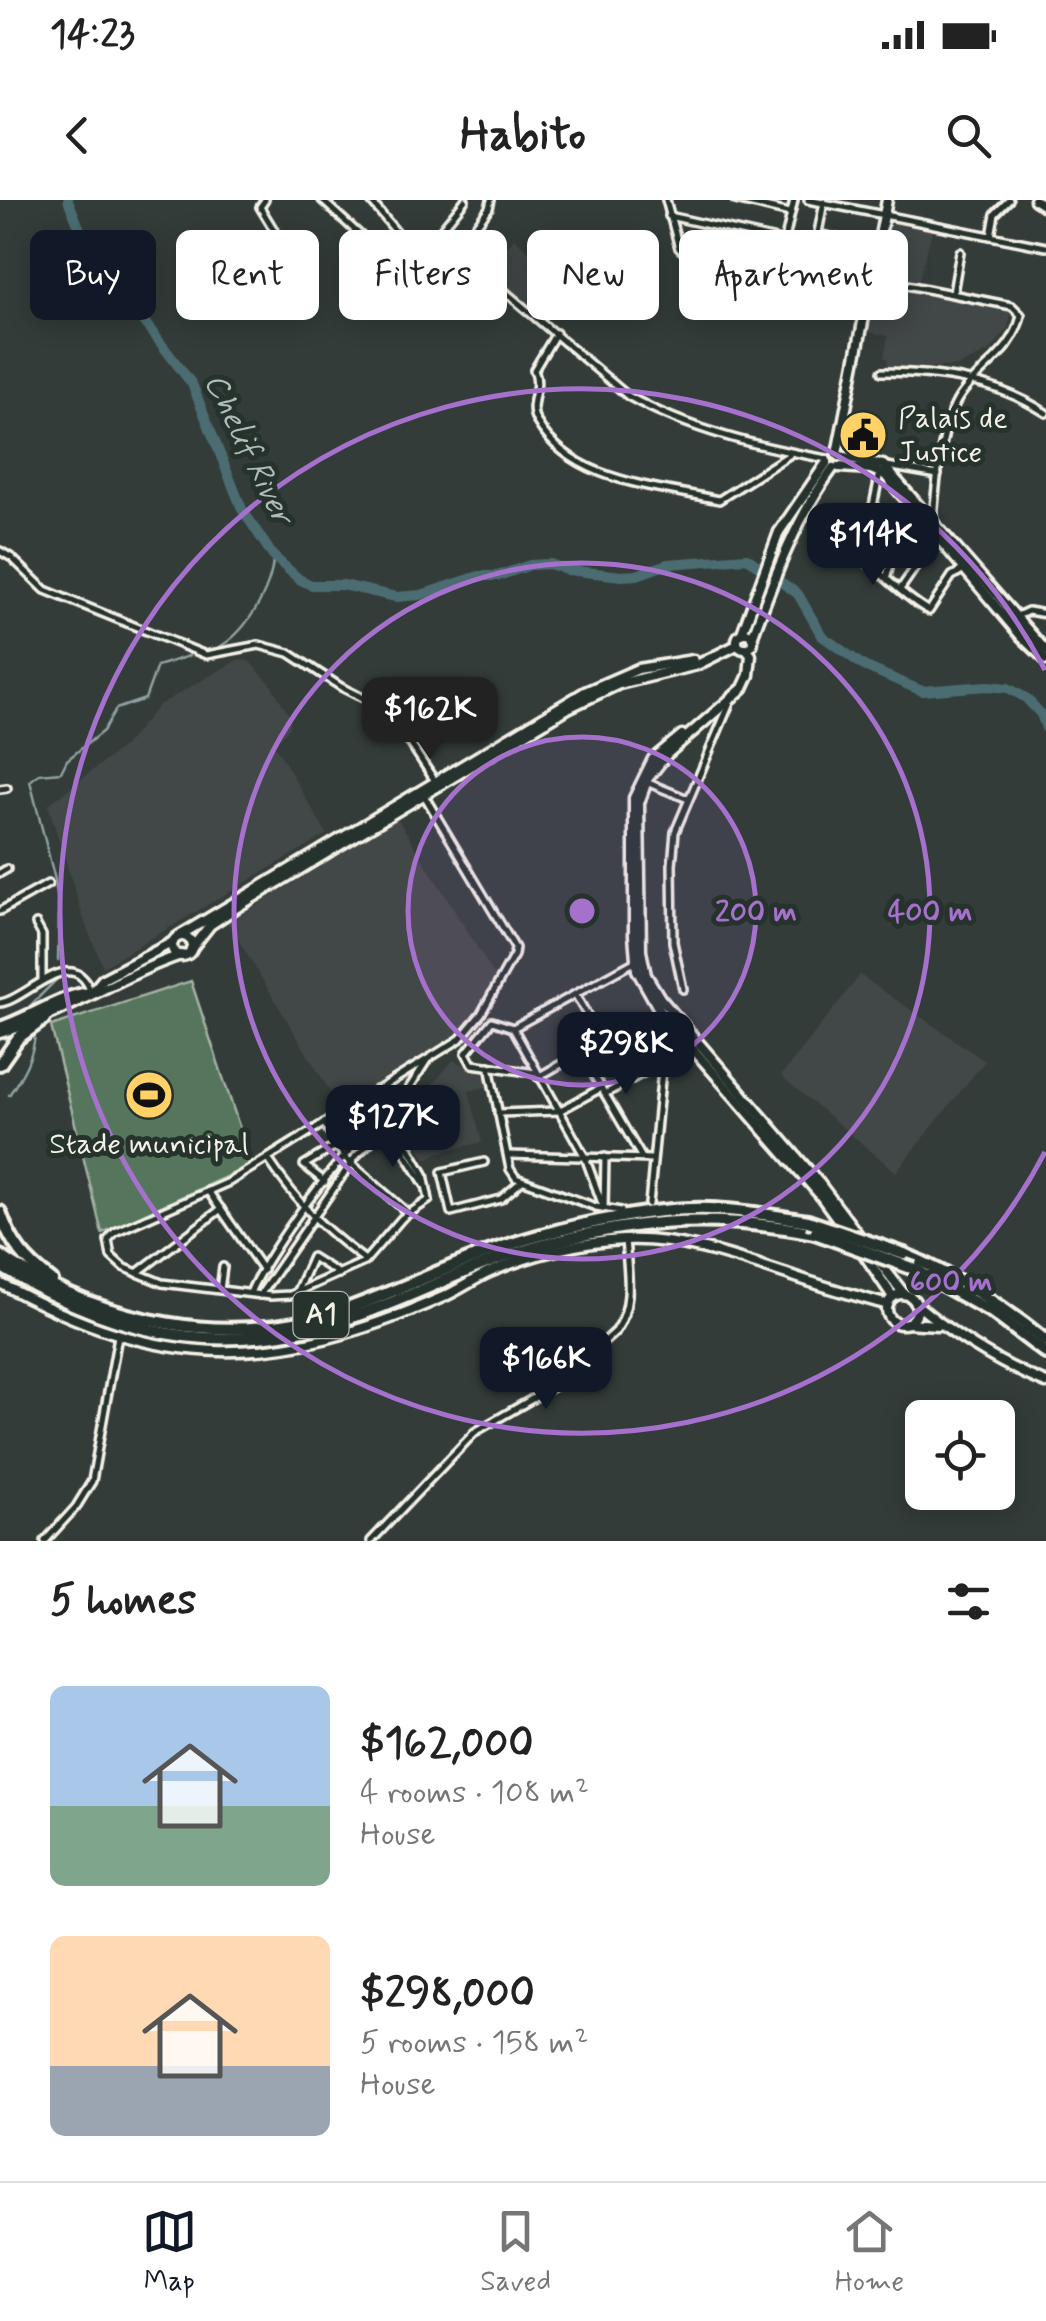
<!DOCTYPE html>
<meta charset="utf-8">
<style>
body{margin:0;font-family:Mynerve,sans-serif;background:#f2f2f2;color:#222;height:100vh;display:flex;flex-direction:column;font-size:38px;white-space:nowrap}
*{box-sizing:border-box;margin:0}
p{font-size:32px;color:#767676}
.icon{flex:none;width:55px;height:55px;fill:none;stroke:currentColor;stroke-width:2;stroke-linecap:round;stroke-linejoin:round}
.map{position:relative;height:1341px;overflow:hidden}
.details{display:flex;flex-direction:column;background:#fff;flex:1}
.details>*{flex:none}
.hud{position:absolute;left:30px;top:30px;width:988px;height:90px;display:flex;gap:20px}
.controls{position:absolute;left:905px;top:1200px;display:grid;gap:20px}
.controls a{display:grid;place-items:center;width:110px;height:110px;border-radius:15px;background:#fff;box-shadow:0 5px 25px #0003;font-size:50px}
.price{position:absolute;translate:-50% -85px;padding:0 22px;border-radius:20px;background:#111827;color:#fff;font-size:32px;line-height:65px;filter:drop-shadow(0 2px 5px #0008)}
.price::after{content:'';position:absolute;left:50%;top:60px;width:30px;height:22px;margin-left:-15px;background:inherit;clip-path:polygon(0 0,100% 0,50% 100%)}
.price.selected{background:#222;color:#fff}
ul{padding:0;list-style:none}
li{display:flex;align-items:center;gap:30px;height:250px;padding:0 50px}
li span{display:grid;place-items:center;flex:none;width:280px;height:200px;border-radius:15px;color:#555}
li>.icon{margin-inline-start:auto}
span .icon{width:120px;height:120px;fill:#fffc;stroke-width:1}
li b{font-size:42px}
h2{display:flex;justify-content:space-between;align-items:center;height:120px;padding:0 50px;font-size:42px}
.tag{padding:0 35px;border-radius:15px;background:#fff;box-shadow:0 5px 25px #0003;font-size:35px;line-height:90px}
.tag.selected{background:#111827;color:#fff}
.status{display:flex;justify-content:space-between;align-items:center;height:70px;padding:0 50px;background:#fff;direction:ltr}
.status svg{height:28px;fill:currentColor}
header{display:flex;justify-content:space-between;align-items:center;height:130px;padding:0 50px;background:#fff;font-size:45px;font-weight:800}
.menu{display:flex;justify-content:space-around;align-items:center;height:140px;border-top:2px solid #e0e0e0;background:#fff;font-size:28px;color:#767676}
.menu a{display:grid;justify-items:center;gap:5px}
.menu .selected{color:#111827}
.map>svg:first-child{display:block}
</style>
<div class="status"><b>14:23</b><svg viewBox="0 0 49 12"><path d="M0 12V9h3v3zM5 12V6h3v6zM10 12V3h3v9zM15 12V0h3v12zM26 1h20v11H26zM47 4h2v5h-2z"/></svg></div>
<header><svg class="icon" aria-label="back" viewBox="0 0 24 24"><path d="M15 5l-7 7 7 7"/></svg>Habito<svg class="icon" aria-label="search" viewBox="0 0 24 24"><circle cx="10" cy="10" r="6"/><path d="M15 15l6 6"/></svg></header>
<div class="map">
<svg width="1046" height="1341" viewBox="0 0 1046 1341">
<rect width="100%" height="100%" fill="#333c39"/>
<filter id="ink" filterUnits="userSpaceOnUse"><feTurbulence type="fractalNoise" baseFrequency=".01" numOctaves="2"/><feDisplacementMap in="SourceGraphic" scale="20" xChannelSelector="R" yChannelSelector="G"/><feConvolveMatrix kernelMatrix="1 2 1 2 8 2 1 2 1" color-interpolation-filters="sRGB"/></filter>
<g filter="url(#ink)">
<g fill="#434747">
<polygon points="890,22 932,31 918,84 879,76"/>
<polygon points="514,38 562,81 538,112 488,69"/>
<polygon points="791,46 846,58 840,86 785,74"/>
<polygon points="875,83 1012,109 1008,128 990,151 958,166 886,169 888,159 884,157 888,136 868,132"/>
<polygon points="239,459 249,461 270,483 291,518 289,528 274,544 327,634 103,767 86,726 48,605 124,546 159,505"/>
<polygon points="398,619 497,780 467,833 340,908 228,723"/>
<polygon points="860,775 985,861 896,972 781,876"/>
<polygon points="453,860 479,871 488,879 490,886 469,891 482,942 437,953 427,960 401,923"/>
</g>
<polygon fill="#55745d" stroke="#a4b2a2" stroke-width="2.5" points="191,781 252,965 102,1033 51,826"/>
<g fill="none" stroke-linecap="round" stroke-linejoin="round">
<g stroke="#8fa2a1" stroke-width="2.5">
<path d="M211,450C242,442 274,387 273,356"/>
<polyline points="58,760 59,711 55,680 30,581 39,574 61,572 67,560 103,531 116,509 145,499 157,466 189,456"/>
<polyline points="30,806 56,780"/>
<path d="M9,895C22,876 34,856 35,833"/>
</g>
<polyline stroke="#4b6d72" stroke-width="10" points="68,0 87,47 192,184 242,309 273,356 299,379 311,385 343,385 396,397 421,395 479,376 498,376 530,365 550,364 567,370 622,376 637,375 668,364 747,358 798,394 822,436 864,466 922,491 987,486 1008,488 1026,498 1041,514 1046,528"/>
<g stroke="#f4f1e8" stroke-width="12">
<g id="street">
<polyline points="265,0 260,7 291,58"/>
<path d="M322,0L371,45L382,50L446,60L489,78L628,196C689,230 759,247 827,259"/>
<polyline points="370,0 415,55 424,51 465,0"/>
<polyline points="666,0 679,48 697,63 866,99"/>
<polyline points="735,0 790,13"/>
<polyline points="808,0 1046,47"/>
<polyline points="669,16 844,55 848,61 840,92"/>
<polyline points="818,34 840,39 837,53"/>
<polyline points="991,36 995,14 1009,0"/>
<polyline points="815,48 824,2"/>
<polyline points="450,61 489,8 491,0"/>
<polyline points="776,78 794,0"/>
<path d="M872,78L1012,106L1021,115C1014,152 980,167 960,196C940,225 936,285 933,319"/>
<polyline points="953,93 960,52"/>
<path d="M556,133L534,170C543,189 526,204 537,222C573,283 657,286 719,300L789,255"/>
<path d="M882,172C942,173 995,180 1046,213"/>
<polyline points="887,266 938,275"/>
<path d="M880,272L862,359C885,375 905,398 929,411L952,376L964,369"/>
<polyline points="896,343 921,358"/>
<polyline points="0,351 12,358 45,390 206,455 259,445 289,453 341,487 389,511 435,581"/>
<polyline points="887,376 907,302"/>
<polyline points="901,388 930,346 940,342"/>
<polyline points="1015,417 1028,411 1046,414"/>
<polyline points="646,582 688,599"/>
<polyline points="0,589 7,588"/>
<polyline points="0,673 7,669"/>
<polyline points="0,711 48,684"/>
<polyline points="36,724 42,735 42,779"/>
<polyline points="683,789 673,742 672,665 675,632 730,503"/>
<polyline points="575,794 602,841"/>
<path d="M0,803C25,801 72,743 90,790"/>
<polyline points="513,828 585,957 604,1009 605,957"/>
<polyline points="581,853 642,958"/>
<polyline points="489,866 510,969 516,978 596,1007 621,1011"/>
<polyline points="536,873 472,864 466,853 492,821 513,828 636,761"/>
<polyline points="538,877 630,825 666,823"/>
<polyline points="376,890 391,917"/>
<polyline points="605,894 661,863"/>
<polyline points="498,913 559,911 601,888"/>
<circle cx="389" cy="923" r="7"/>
<polyline points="391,917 427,860"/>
<polyline points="324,923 345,958 408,1013"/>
<polyline points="396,925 424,974 429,1000 402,1018 364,1062 290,1095 270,1096 162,1083 123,1067 111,1056 108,1040 115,1032 229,982 460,839 481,814 514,755 515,748 422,592"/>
<polyline points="391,930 425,985"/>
<polyline points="508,955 652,959"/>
<path d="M268,959C299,1005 321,1027 365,1060"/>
<polyline points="484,962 442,972 451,1012 501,999 522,981"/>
<polyline points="325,982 304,965 337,945"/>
<polyline points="208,991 263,1070"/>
<polyline points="649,1004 667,818"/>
<polyline points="137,1073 221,1009"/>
<polyline points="220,1090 223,1067"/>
<path d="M250,1093C265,1056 347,940 382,923"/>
<polyline points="296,1093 312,1057 339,1074"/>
<polyline points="260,1095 356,956 384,929"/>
<polyline points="45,1341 76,1307 92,1281 118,1136"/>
<path d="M371,1341L475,1232L558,1184L616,1131C635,1103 627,1071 625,1039"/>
</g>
</g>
<g stroke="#f4f1e8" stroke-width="15">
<g id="secondary">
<polyline points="1035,0 1046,7"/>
<polyline points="837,254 887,0"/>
<polyline points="840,256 883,265 1046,451"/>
<polyline points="839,267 871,269 885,275 1021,436 1046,460"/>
<circle cx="745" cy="441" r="8"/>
<polyline points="742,433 779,332 827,262"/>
<path d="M752,438C774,378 795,320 833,268"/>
<polyline points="746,449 751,455 749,475 743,488 667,554 648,578 639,603 641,751 646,775 660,798 819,983 862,1040"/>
<polyline points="682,535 653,559 634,598 634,735 637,770 660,811 820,995 850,1036"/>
<polyline points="179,736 585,492 638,469 693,460"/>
<circle cx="182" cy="746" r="10"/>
<polyline points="191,749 210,725 242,704 568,508 619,484 697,465 737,445"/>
<polyline points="91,793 103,779 173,742"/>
<path d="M0,833C64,815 118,776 181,755"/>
<polyline points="862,1051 893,1097"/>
<polyline points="874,1055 904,1094"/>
<path d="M0,1083C163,1172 275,1171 443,1097C459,1090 474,1079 490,1072C530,1055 579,1042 623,1040C681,1037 738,1058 793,1076C824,1087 856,1096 888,1105"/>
<circle cx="902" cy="1109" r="15"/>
<path d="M916,1104C956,1137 999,1164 1046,1183"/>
<polyline points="907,1123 938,1125"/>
</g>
</g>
<g stroke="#f4f1e8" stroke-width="18">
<g id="highway">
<path d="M0,828C29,819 62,795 91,793"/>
<polyline points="0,864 18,838 44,819"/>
<path d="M0,1012C11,1044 25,1061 52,1081"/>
<path d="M904,1054C956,1076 1002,1105 1046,1141"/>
<path d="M0,1056C100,1124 230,1150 347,1109C411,1086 472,1054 538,1036C586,1022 661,1007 710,1009C743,1010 776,1016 808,1021"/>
<path d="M0,1066C128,1144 240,1162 383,1106C428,1089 470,1067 516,1053C623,1020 705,1012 815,1033"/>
<polyline points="914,1069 992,1112 1046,1153"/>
</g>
</g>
<use href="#street" stroke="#26332d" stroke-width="5"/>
<use href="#secondary" stroke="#26332d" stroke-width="8"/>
<use href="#highway" stroke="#26332d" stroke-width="10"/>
<g stroke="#f4f1e8" stroke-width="18" stroke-linecap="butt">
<g id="highway-bridge">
<polyline points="808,1021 904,1054"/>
<polyline points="815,1033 914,1069"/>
</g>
</g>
<use href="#highway-bridge" stroke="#26332d" stroke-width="10"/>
</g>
</g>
<circle cx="582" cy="711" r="174" fill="#a571cd" fill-opacity=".12"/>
<g fill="none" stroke="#a571cd" stroke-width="5">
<circle cx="582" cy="711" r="174"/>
<circle cx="582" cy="711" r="348"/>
<path d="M1045 952A522 522 0 1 1 1045 470"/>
</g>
<defs>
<g id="civic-disc" transform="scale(2.5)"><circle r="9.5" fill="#ffd166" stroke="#26332d"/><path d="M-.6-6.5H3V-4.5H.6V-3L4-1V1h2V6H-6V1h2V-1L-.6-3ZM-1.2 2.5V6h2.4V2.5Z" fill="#111"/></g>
<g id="stadium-disc" transform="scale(2.5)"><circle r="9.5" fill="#ffd166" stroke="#26332d"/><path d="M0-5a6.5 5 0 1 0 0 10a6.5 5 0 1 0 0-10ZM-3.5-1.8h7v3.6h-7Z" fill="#111"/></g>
</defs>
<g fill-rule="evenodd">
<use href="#civic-disc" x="863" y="235"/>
<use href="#stadium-disc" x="149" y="895"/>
</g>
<g text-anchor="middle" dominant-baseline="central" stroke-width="10" stroke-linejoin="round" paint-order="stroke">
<rect fill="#26332d" stroke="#b6b8b0" stroke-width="2.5" x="293.5" y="1092" width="55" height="46" rx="8"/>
<g font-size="28" font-weight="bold" fill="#f4f1e8">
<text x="321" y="1115">A1</text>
</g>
<g font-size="30" fill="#f4f1e8" stroke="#26332d" text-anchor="start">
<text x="898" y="218">Palais de<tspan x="898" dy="34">Justice</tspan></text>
<text x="149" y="944" text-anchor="middle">Stade municipal</text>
</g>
<g font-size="32" font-style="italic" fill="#b0bcb9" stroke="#26332d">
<text transform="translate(248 249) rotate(64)">Chelif River</text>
</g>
</g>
<circle cx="582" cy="711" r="15" fill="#a571cd" stroke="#26332d" stroke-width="5"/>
<g font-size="30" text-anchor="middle" font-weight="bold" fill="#a571cd" stroke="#26332d" stroke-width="10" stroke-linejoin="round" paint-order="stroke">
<text x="756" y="721">200 m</text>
<text x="930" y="721">400 m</text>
<text x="951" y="1091">600 m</text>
</g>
</svg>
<div class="controls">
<a><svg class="icon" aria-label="locate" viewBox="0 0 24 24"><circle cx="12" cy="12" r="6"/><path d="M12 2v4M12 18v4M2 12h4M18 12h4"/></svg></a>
</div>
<b class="price" style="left:873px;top:388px">$114K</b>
<b class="price selected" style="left:430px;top:562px">$162K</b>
<b class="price" style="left:626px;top:897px">$298K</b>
<b class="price" style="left:393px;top:970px">$127K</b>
<b class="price" style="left:546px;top:1212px">$166K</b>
<div class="hud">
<a class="tag selected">Buy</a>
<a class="tag">Rent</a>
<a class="tag">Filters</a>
<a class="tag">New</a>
<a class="tag">Apartment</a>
</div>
</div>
<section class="details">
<h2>5 homes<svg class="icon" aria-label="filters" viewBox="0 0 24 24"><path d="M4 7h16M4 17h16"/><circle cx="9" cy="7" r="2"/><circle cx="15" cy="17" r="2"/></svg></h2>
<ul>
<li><span style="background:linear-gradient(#a9c7e8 60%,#7fa58c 0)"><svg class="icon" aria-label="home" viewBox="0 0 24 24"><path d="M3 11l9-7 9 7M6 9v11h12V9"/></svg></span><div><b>$162,000</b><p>4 rooms · 108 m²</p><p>House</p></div></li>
<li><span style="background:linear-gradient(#ffd9b3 65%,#9aa5b1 0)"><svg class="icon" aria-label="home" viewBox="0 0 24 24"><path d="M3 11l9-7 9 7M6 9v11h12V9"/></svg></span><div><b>$298,000</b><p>5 rooms · 158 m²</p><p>House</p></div></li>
</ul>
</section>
<nav class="menu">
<a class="selected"><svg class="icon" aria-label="map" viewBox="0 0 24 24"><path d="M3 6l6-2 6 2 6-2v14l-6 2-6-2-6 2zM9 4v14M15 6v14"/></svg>Map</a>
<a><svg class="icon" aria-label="saved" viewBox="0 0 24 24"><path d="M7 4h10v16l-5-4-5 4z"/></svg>Saved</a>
<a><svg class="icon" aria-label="home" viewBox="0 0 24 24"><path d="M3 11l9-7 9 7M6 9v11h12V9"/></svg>Home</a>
</nav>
